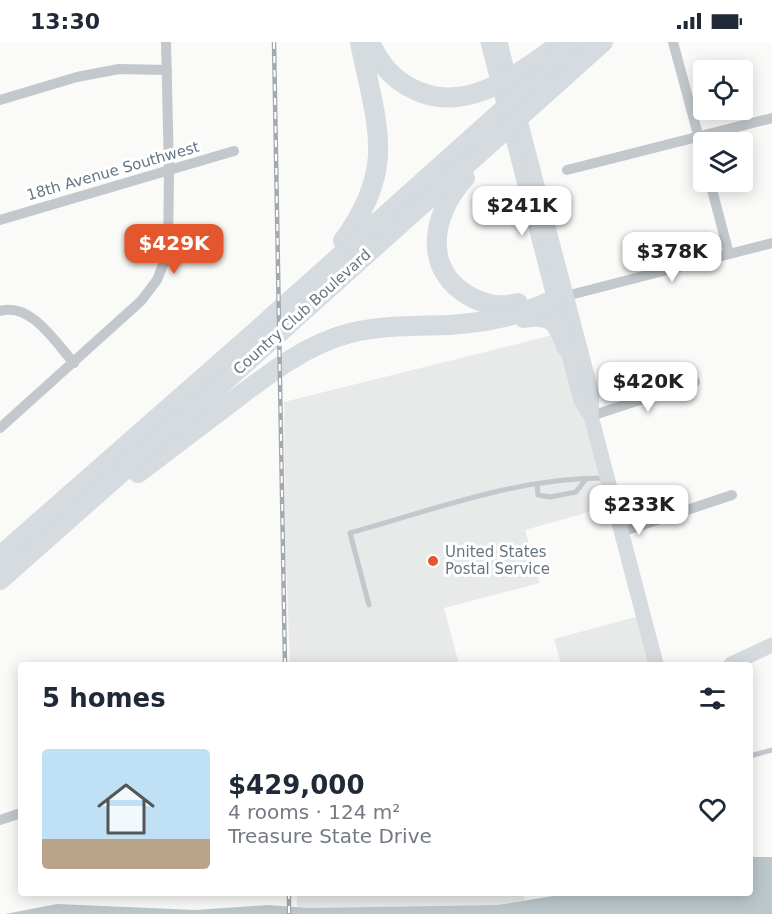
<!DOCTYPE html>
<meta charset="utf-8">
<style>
body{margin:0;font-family:"DejaVu Sans",sans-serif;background:#f6f6f7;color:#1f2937;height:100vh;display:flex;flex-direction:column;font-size:22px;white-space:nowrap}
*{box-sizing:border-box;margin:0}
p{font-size:20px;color:#747a83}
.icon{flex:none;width:33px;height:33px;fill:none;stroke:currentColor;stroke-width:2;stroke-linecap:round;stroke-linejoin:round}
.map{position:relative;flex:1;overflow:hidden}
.details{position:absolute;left:18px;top:620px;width:735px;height:234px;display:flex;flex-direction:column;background:#fff;border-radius:6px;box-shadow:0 3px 15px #0003}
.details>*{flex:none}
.fabs{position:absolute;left:693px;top:18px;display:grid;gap:12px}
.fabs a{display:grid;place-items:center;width:60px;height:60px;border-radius:6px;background:#fff;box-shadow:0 3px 15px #0003;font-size:30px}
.price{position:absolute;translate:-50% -51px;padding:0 14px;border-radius:12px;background:#fff;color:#222;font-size:20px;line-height:39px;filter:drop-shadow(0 2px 3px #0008)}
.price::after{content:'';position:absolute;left:50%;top:36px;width:18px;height:14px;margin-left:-9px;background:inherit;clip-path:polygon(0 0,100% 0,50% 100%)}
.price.selected{background:#e4572e;color:#fff}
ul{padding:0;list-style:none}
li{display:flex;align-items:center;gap:18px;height:150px;padding:0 24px}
li span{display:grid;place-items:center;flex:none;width:168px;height:120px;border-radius:6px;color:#555}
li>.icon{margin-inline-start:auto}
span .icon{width:72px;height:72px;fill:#fffc;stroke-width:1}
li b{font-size:26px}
h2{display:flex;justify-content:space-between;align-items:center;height:72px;padding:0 24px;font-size:26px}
.status{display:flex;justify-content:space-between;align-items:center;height:42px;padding:0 30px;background:#fff;direction:ltr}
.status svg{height:16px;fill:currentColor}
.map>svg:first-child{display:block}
</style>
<div class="status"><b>13:30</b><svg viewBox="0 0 49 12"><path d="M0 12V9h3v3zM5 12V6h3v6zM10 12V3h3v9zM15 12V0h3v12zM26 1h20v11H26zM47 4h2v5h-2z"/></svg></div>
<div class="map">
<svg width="772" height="872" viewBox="0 0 772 872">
<rect width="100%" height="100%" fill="#fafaf8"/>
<g fill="#e8e9e9">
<polygon points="561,291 614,463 525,488 540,541 444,566 459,622 290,622 285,498 284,360"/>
<polygon points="643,573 656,622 561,622 554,597"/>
<polygon points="297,850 523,850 525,858 497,863 309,866 297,865"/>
</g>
<polygon fill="#bbc7cb" points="750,815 772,815 772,872 5,872 57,862 196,868 268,863 309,866 497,863 579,850 750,850"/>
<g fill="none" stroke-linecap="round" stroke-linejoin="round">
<g stroke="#c3c8cc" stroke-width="5">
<polyline points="537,442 538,453 550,455 576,450 586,437"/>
<path d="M369,563L350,491C433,468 518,435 606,436"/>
<polyline points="750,714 772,708"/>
</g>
<g stroke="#c3c8cc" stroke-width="10">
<polyline points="673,0 704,115"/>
<polyline points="0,58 77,35 119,27 167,28"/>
<polyline points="567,128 772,76"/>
<polyline points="710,140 729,212"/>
<polyline points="0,178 234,109"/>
<polyline points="566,254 772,201"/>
<path d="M0,269C31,260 55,300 74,321"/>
<polyline points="591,374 695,340"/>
<polyline points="0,386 141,259 157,238 168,210 169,129 166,0"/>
<polyline points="621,490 732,453"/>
<polyline points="0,778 21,771"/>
</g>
<g stroke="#d6dbdf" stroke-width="15">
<polyline points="488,0 581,359 591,374"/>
<polyline points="500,0 511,44"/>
<polyline points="517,67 592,352 591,374 656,622"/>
<polyline points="731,622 772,603"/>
</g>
<g stroke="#d6dbdf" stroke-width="20">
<path d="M370,0C379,21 392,37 413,47C466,74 519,31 560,2"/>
<path d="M465,136C431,172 421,230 473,256C489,264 501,265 518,261"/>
<path d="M343,199C398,124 376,83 360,0"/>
<path d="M524,276C553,271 557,281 567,306"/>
<path d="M138,431C168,408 199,385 229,362C266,334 304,303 350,291C382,283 416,284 449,283C484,281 524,273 555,257"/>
<polyline points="0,514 254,291 579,0"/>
<polyline points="0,538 251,316 603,0"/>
</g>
<g stroke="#a2aab0" stroke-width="4.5">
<g id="rail">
<polyline points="274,0 285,622"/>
<polyline points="289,850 289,872"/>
</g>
</g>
<use href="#rail" stroke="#fff" stroke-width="2" stroke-dasharray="7" stroke-linecap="butt"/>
</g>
<circle fill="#e4572e" stroke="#fff" stroke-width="2" cx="433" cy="519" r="6"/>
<g text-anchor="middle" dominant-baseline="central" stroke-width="6" stroke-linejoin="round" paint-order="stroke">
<g font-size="15" fill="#657683" stroke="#fff">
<text transform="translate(113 129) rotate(-16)">18th Avenue Southwest</text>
<text transform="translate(302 270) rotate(-42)">Country Club Boulevard</text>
</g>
<g font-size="15" fill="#657683" stroke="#fff" text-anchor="start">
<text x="445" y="510">United States<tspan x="445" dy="17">Postal Service</tspan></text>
</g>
</g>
</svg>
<div class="fabs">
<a><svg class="icon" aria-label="locate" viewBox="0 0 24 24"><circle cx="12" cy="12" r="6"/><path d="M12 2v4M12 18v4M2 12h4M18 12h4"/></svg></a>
<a><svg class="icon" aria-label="layers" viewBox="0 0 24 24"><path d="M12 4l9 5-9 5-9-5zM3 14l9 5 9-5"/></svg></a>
</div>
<b class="price" style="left:522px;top:195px">$241K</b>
<b class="price selected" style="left:174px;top:233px">$429K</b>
<b class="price" style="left:672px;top:241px">$378K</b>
<b class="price" style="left:648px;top:371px">$420K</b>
<b class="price" style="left:639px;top:494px">$233K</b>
<section class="details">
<h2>5 homes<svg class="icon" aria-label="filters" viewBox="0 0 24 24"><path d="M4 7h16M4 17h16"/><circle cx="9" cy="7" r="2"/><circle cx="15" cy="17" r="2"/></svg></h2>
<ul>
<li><span style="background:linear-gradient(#bfe0f5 75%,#b9a48a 0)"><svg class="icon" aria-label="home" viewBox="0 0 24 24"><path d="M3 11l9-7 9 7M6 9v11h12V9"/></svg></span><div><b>$429,000</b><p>4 rooms · 124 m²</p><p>Treasure State Drive</p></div><svg class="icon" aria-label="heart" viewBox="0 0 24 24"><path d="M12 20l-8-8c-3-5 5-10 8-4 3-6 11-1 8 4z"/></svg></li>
</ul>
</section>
</div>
